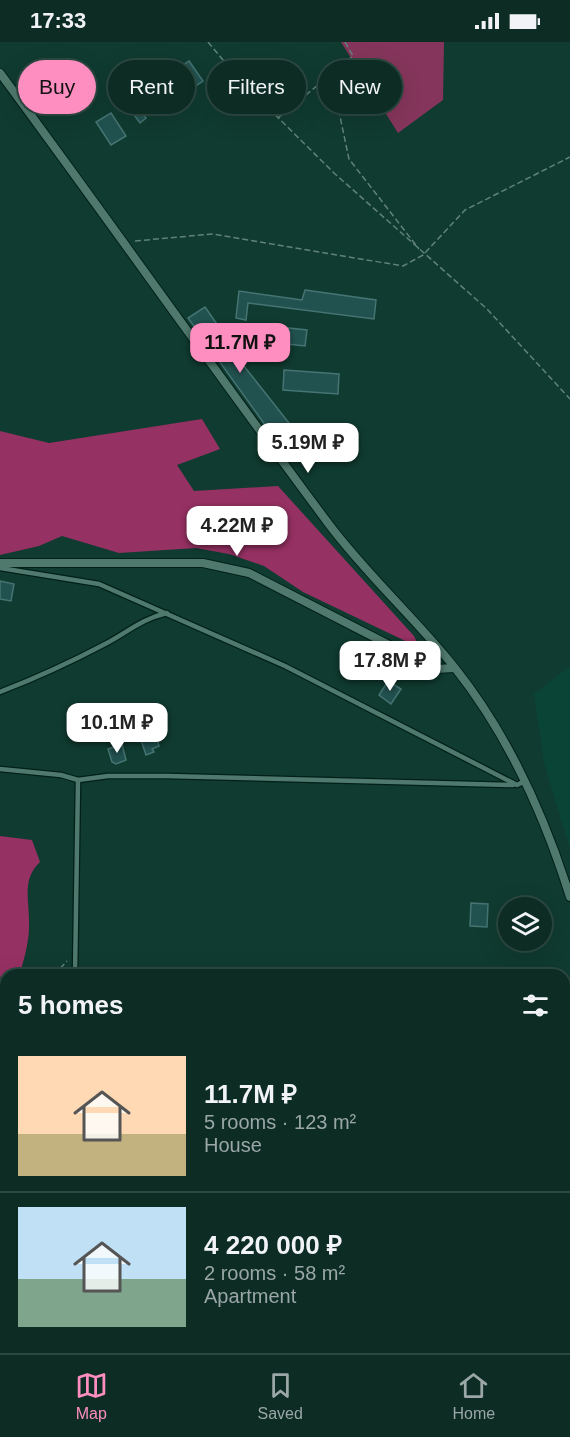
<!DOCTYPE html>
<meta charset="utf-8">
<style>
body{margin:0;font-family:Helvetica,sans-serif;background:#1a3831;color:#f1f3f6;height:100vh;display:flex;flex-direction:column;font-size:22px;white-space:nowrap}
*{box-sizing:border-box;margin:0}
p{font-size:20px;color:#9aa7a6}
.icon{flex:none;width:33px;height:33px;fill:none;stroke:currentColor;stroke-width:2;stroke-linecap:round;stroke-linejoin:round}
.map{position:relative;flex:1;overflow:hidden}
.sheet{position:absolute;left:0px;top:927px;width:570px;height:384px;display:flex;flex-direction:column;background:#0c2c24;border-radius:18px 18px 0 0;box-shadow:0 6px 24px #0002,0 0 0 2px #2c4841}
.sheet>*{flex:none}
.guide{position:absolute;left:18px;top:18px;width:534px;height:54px;display:flex;gap:12px}
.controls{position:absolute;left:498px;top:855px;display:grid;gap:12px}
.controls a{display:grid;place-items:center;width:54px;height:54px;border-radius:50%;background:#0c2c24;box-shadow:0 6px 24px #0002,0 0 0 2px #2c4841;font-size:30px}
.price{position:absolute;translate:-50% -51px;padding:0 14px;border-radius:12px;background:#fff;color:#222;font-size:20px;line-height:39px;filter:drop-shadow(0 2px 3px #0008)}
.price::after{content:'';position:absolute;left:50%;top:36px;width:18px;height:14px;margin-left:-9px;background:inherit;clip-path:polygon(0 0,100% 0,50% 100%)}
.price.on{background:#fd8ebf;color:#111}
ul{padding:0;list-style:none}
li{display:flex;align-items:center;gap:18px;height:150px;padding:0 18px}
li+li{border-top:2px solid #2c4841}
li span{display:grid;place-items:center;flex:none;width:168px;height:120px;border-radius:0px;color:#555}
li>.icon{margin-inline-start:auto}
span .icon{width:72px;height:72px;fill:#fffc;stroke-width:1}
li b{font-size:26px}
h2{display:flex;justify-content:space-between;align-items:center;height:72px;padding:0 18px;font-size:26px}
.chip{padding:0 21px;border-radius:27px;background:#0c2c24;box-shadow:0 6px 24px #0002,0 0 0 2px #2c4841;font-size:21px;line-height:54px}
.chip.on{background:#fd8ebf;color:#111}
.status{display:flex;justify-content:space-between;align-items:center;height:42px;padding:0 30px;background:#0c2c24;direction:ltr}
.status svg{height:16px;fill:currentColor}
.menu{display:flex;justify-content:space-around;align-items:center;height:84px;border-top:2px solid #2c4841;background:#0c2c24;font-size:16px;color:#9aa7a6}
.menu a{display:grid;justify-items:center;gap:3px}
.menu .on{color:#fd8ebf}
.map>svg:first-child{display:block}
</style>
<div class="status"><b>17:33</b><svg viewBox="0 0 49 12"><path d="M0 12V9h3v3zM5 12V6h3v6zM10 12V3h3v9zM15 12V0h3v12zM26 1h20v11H26zM47 4h2v5h-2z"/></svg></div>
<div class="map">
<svg width="570" height="1311" viewBox="0 0 570 1311">
<rect width="100%" height="100%" fill="#103b30"/>
<g fill="#0a4437">
<polygon points="570,624 570,807 544,721 534,652"/>
<polygon points="564,1158 570,1158 570,1311 362,1311 364,1305 564,1305"/>
</g>
<polygon fill="#85355b" points="341,0 444,0 443,58 398,91"/>
<g fill="#963163">
<polygon points="202,377 220,407 177,423 194,449 278,444 414,594 420,606 303,550 264,524 229,512 196,506 119,511 62,494 39,504 0,513 0,389 49,401"/>
<path d="M0,794L32,798L40,820C22,837 29,856 29,878C30,895 25,915 20,931L0,935Z"/>
<polygon points="6,967 6,1305 64,1305 65,1311 0,1311 0,968"/>
</g>
<g fill="#225250" stroke="#457473" stroke-width="1.5">
<polygon points="189,19 203,39 160,68 146,49"/>
<polygon points="133,57 146,76 140,81 126,62"/>
<polygon points="111,71 126,94 111,103 96,80"/>
<polygon points="305,248 376,258 374,277 248,261 246,278 236,276 239,249 302,258"/>
<polygon points="205,265 242,318 240,319 293,386 276,398 188,276"/>
<polygon points="270,284 307,288 305,304 268,300"/>
<polygon points="284,328 339,332 338,352 283,348"/>
<polygon points="0,539 14,542 11,559 0,557"/>
<polygon points="388,639 401,647 391,662 379,653"/>
<polygon points="155,690 159,704 152,707 154,710 146,713 140,695"/>
<polygon points="122,702 126,718 116,722 112,720 108,707"/>
<polygon points="471,861 488,862 487,885 470,884"/>
</g>
<g fill="none" stroke-linecap="round" stroke-linejoin="round">
<g stroke="#012019" stroke-width="7">
<g id="lane">
<polyline points="0,526 99,542 285,624 517,743 525,739"/>
<path d="M0,650C36,636 71,620 105,602C128,590 141,577 167,571"/>
<polyline points="0,727 61,733 78,738 75,933"/>
<polyline points="78,738 108,734 167,734 513,743"/>
</g>
</g>
<g stroke="#012019" stroke-width="10">
<g id="street">
<path d="M0,31C110,180 217,332 328,481C366,532 415,576 455,626C509,694 544,772 570,855"/>
<polyline points="0,521 203,521 249,531 436,627 454,626"/>
</g>
</g>
<g stroke="#608279" stroke-width="1.5" stroke-dasharray="6 3" stroke-linecap="butt">
<polyline points="208,0 238,36 334,131 487,267 570,357"/>
<polyline points="345,0 353,14 331,32 349,117 419,207"/>
<polyline points="278,76 330,33"/>
<polyline points="135,199 212,192 403,224 423,213 465,168 570,115"/>
<polyline points="54,933 67,919"/>
<polyline points="0,952 6,951"/>
</g>
<use href="#lane" stroke="#4f796c" stroke-width="4.5"/>
<use href="#street" stroke="#4f796c" stroke-width="8"/>
</g>
</svg>
<div class="controls">
<a><svg class="icon" aria-label="layers" viewBox="0 0 24 24"><path d="M12 4l9 5-9 5-9-5zM3 14l9 5 9-5"/></svg></a>
</div>
<b class="price on" style="left:240px;top:332px">11.7M ₽</b>
<b class="price" style="left:308px;top:432px">5.19M ₽</b>
<b class="price" style="left:237px;top:515px">4.22M ₽</b>
<b class="price" style="left:390px;top:650px">17.8M ₽</b>
<b class="price" style="left:117px;top:712px">10.1M ₽</b>
<div class="guide">
<a class="chip on">Buy</a>
<a class="chip">Rent</a>
<a class="chip">Filters</a>
<a class="chip">New</a>
</div>
<section class="sheet">
<h2>5 homes<svg class="icon" aria-label="filters" viewBox="0 0 24 24"><path d="M4 7h16M4 17h16"/><circle cx="9" cy="7" r="2"/><circle cx="15" cy="17" r="2"/></svg></h2>
<ul>
<li><span style="background:linear-gradient(#ffd9b3 65%,#c2b280 0)"><svg class="icon" aria-label="home" viewBox="0 0 24 24"><path d="M3 11l9-7 9 7M6 9v11h12V9"/></svg></span><div><b>11.7M ₽</b><p>5 rooms · 123 m²</p><p>House</p></div></li>
<li><span style="background:linear-gradient(#bfe0f5 60%,#7fa58c 0)"><svg class="icon" aria-label="home" viewBox="0 0 24 24"><path d="M3 11l9-7 9 7M6 9v11h12V9"/></svg></span><div><b>4 220 000 ₽</b><p>2 rooms · 58 m²</p><p>Apartment</p></div></li>
</ul>
</section>
</div>
<nav class="menu">
<a class="on"><svg class="icon" aria-label="map" viewBox="0 0 24 24"><path d="M3 6l6-2 6 2 6-2v14l-6 2-6-2-6 2zM9 4v14M15 6v14"/></svg>Map</a>
<a><svg class="icon" aria-label="saved" viewBox="0 0 24 24"><path d="M7 4h10v16l-5-4-5 4z"/></svg>Saved</a>
<a><svg class="icon" aria-label="home" viewBox="0 0 24 24"><path d="M3 11l9-7 9 7M6 9v11h12V9"/></svg>Home</a>
</nav>
